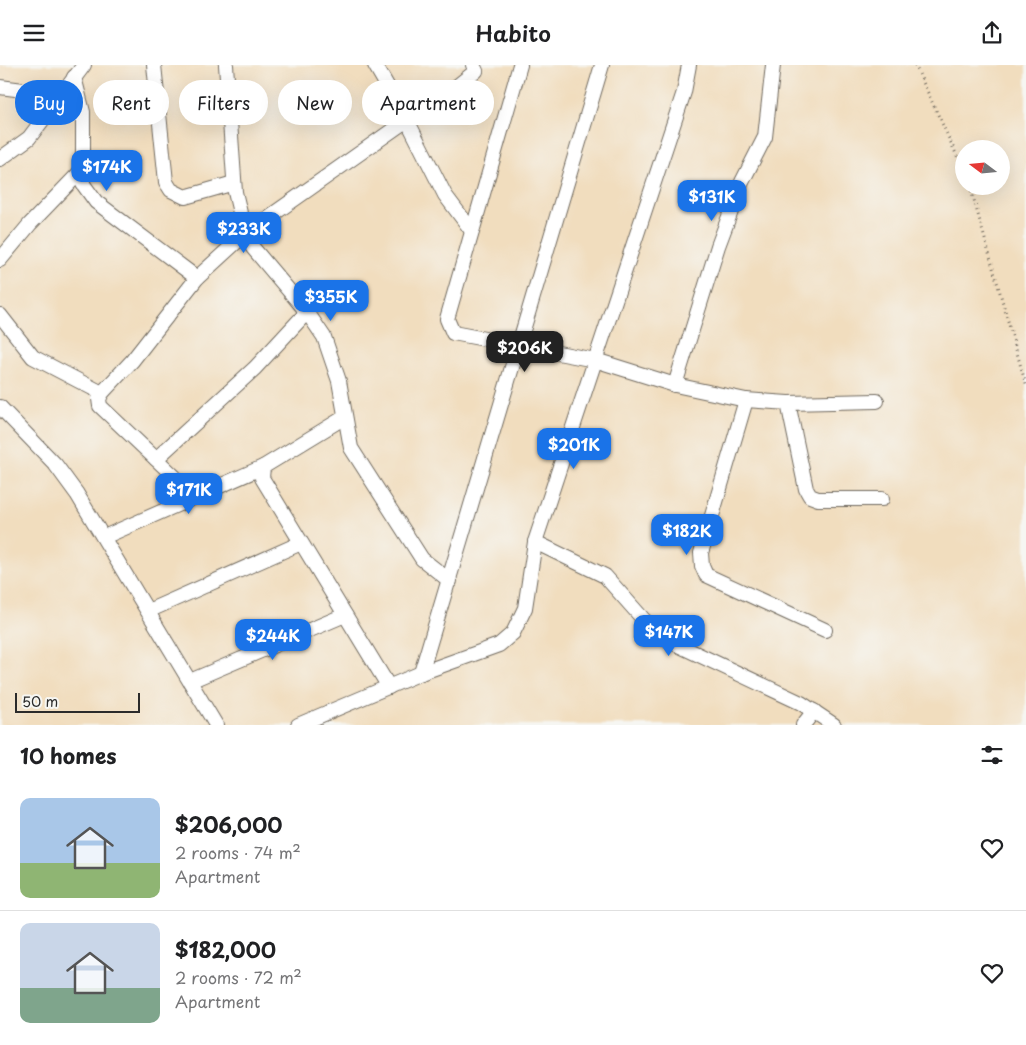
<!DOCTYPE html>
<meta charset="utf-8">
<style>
body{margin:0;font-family:"Playpen Sans",sans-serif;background:#f6f6f6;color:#202124;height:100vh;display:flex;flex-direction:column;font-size:19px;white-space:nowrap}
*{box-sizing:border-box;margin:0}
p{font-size:16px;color:#757577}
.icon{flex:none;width:28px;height:28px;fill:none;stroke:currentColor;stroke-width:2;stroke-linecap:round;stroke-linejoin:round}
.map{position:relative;height:660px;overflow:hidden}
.details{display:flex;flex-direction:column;background:#fff;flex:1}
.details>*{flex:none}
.guide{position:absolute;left:15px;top:15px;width:500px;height:45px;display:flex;gap:10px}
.needle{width:32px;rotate:286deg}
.tools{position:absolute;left:955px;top:75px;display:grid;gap:10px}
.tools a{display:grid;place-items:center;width:55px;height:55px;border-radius:50%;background:#fff;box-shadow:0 5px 20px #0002;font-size:25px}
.scale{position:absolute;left:15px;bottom:12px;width:125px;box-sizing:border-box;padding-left:5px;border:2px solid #2b2b2b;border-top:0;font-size:14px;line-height:18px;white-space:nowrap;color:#2b2b2b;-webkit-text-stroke:4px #f6f6f2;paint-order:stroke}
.price{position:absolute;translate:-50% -42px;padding:0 11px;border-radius:10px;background:#1a73e8;color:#fff;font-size:16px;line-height:32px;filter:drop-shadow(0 1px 2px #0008)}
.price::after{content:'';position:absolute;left:50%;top:30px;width:15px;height:11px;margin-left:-8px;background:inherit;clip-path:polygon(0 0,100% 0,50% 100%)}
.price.selected{background:#222;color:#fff}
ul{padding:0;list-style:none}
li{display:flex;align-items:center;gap:15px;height:125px;padding:0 20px}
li+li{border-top:1px solid #e0e0e0}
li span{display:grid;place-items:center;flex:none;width:140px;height:100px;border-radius:10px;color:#555}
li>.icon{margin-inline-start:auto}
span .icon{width:60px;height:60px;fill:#fffc;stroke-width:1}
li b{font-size:21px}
h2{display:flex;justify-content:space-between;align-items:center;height:60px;padding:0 20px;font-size:21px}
.tag{padding:0 18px;border-radius:22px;background:#fff;box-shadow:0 5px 20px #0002;font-size:18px;line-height:45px}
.tag.selected{background:#1a73e8;color:#fff}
header{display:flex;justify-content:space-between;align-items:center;height:65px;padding:0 20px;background:#fff;font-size:22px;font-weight:600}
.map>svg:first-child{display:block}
</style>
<header><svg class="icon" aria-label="menu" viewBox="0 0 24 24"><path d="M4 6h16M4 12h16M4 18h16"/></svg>Habito<svg class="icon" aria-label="share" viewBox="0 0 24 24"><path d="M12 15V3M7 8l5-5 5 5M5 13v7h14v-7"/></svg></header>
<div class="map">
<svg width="1026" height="660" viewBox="0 0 1026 660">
<rect width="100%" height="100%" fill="#f6f6f2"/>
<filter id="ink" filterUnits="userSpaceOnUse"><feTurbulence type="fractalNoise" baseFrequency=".02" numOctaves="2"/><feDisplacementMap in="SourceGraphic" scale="10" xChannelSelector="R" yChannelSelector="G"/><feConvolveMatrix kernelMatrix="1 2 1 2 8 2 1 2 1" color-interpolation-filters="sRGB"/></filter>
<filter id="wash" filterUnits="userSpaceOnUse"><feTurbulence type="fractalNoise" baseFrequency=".0096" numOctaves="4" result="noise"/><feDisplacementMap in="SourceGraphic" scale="20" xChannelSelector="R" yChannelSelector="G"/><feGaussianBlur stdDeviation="1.12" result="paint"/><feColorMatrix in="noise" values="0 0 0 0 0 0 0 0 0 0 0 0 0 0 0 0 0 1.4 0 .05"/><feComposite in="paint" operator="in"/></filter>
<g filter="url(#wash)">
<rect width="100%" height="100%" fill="#f1ddbe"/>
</g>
<g filter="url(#ink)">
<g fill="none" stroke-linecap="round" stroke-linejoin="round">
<g stroke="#70695e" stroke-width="16">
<g id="minor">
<polyline points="154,0 166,117 171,125 185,132 234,118"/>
<polyline points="226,0 235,127 245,169 253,183 307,247 324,272 339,316 351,383 422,494 450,516"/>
<polyline points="375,0 407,55 445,130 472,166"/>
<polyline points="520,0 447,254 453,268 595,295 675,320 746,335 788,338 877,336"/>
<polyline points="74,12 83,47 83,119 96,137 197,213"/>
<polyline points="0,22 62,30"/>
<polyline points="0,94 29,73 84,0"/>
<polyline points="0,195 30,159 83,104"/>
<polyline points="0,250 33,292 102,328"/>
<polyline points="675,320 718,181 742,117 765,72 773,0"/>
<polyline points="746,335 701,488 702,501 706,510 825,565"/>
<polyline points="788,338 806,424 810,431 818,434 882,434"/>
<polyline points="0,342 55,399 77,429 216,660"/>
<polyline points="345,352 263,402 262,413 389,622"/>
<polyline points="156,394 255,303 307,247"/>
<polyline points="195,431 100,341 99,334 102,328 132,296 197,213 245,169 407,55 436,38 476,6 473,0"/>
<polyline points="104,472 263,402"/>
<polyline points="535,477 605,511 644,555 663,573 801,638 834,660"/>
<polyline points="148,546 301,478"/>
<polyline points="421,608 602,0"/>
<polyline points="190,616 345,550"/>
<polyline points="298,660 421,608 499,580 513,568 525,543 535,477 684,27 689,0"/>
<polyline points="803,660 814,646"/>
</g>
</g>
<g stroke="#70695e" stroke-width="3" stroke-dasharray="1 4" stroke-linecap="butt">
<polyline points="915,0 964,106"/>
<polyline points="970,121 1026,320"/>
</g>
<use href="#minor" stroke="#fff" stroke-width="14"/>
</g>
</g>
</svg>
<div class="tools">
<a><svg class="needle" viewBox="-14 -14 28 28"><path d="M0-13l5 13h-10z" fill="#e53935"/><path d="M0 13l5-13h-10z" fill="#757577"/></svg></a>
</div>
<div class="scale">50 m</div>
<b class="price" style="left:107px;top:127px">$174K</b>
<b class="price" style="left:712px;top:157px">$131K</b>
<b class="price" style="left:244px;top:189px">$233K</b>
<b class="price" style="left:331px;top:257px">$355K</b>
<b class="price selected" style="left:525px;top:308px">$206K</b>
<b class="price" style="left:574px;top:405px">$201K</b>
<b class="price" style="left:189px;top:450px">$171K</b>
<b class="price" style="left:687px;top:491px">$182K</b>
<b class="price" style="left:669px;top:592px">$147K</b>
<b class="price" style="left:273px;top:596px">$244K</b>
<div class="guide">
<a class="tag selected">Buy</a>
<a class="tag">Rent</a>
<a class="tag">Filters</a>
<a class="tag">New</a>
<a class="tag">Apartment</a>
</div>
</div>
<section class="details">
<h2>10 homes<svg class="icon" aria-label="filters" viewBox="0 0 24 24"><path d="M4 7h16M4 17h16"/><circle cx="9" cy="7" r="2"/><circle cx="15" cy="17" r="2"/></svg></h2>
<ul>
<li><span style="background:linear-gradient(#a9c7e8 65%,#8fb573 0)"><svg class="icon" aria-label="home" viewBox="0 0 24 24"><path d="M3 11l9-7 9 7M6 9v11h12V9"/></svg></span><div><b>$206,000</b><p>2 rooms · 74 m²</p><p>Apartment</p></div><svg class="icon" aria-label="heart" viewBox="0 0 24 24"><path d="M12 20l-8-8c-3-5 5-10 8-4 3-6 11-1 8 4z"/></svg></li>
<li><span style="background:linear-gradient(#c9d6e8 65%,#7fa58c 0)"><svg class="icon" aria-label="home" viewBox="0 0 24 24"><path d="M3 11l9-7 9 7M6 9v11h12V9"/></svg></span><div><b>$182,000</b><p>2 rooms · 72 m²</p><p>Apartment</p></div><svg class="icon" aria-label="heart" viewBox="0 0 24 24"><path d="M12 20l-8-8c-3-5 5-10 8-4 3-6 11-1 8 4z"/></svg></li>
</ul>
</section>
